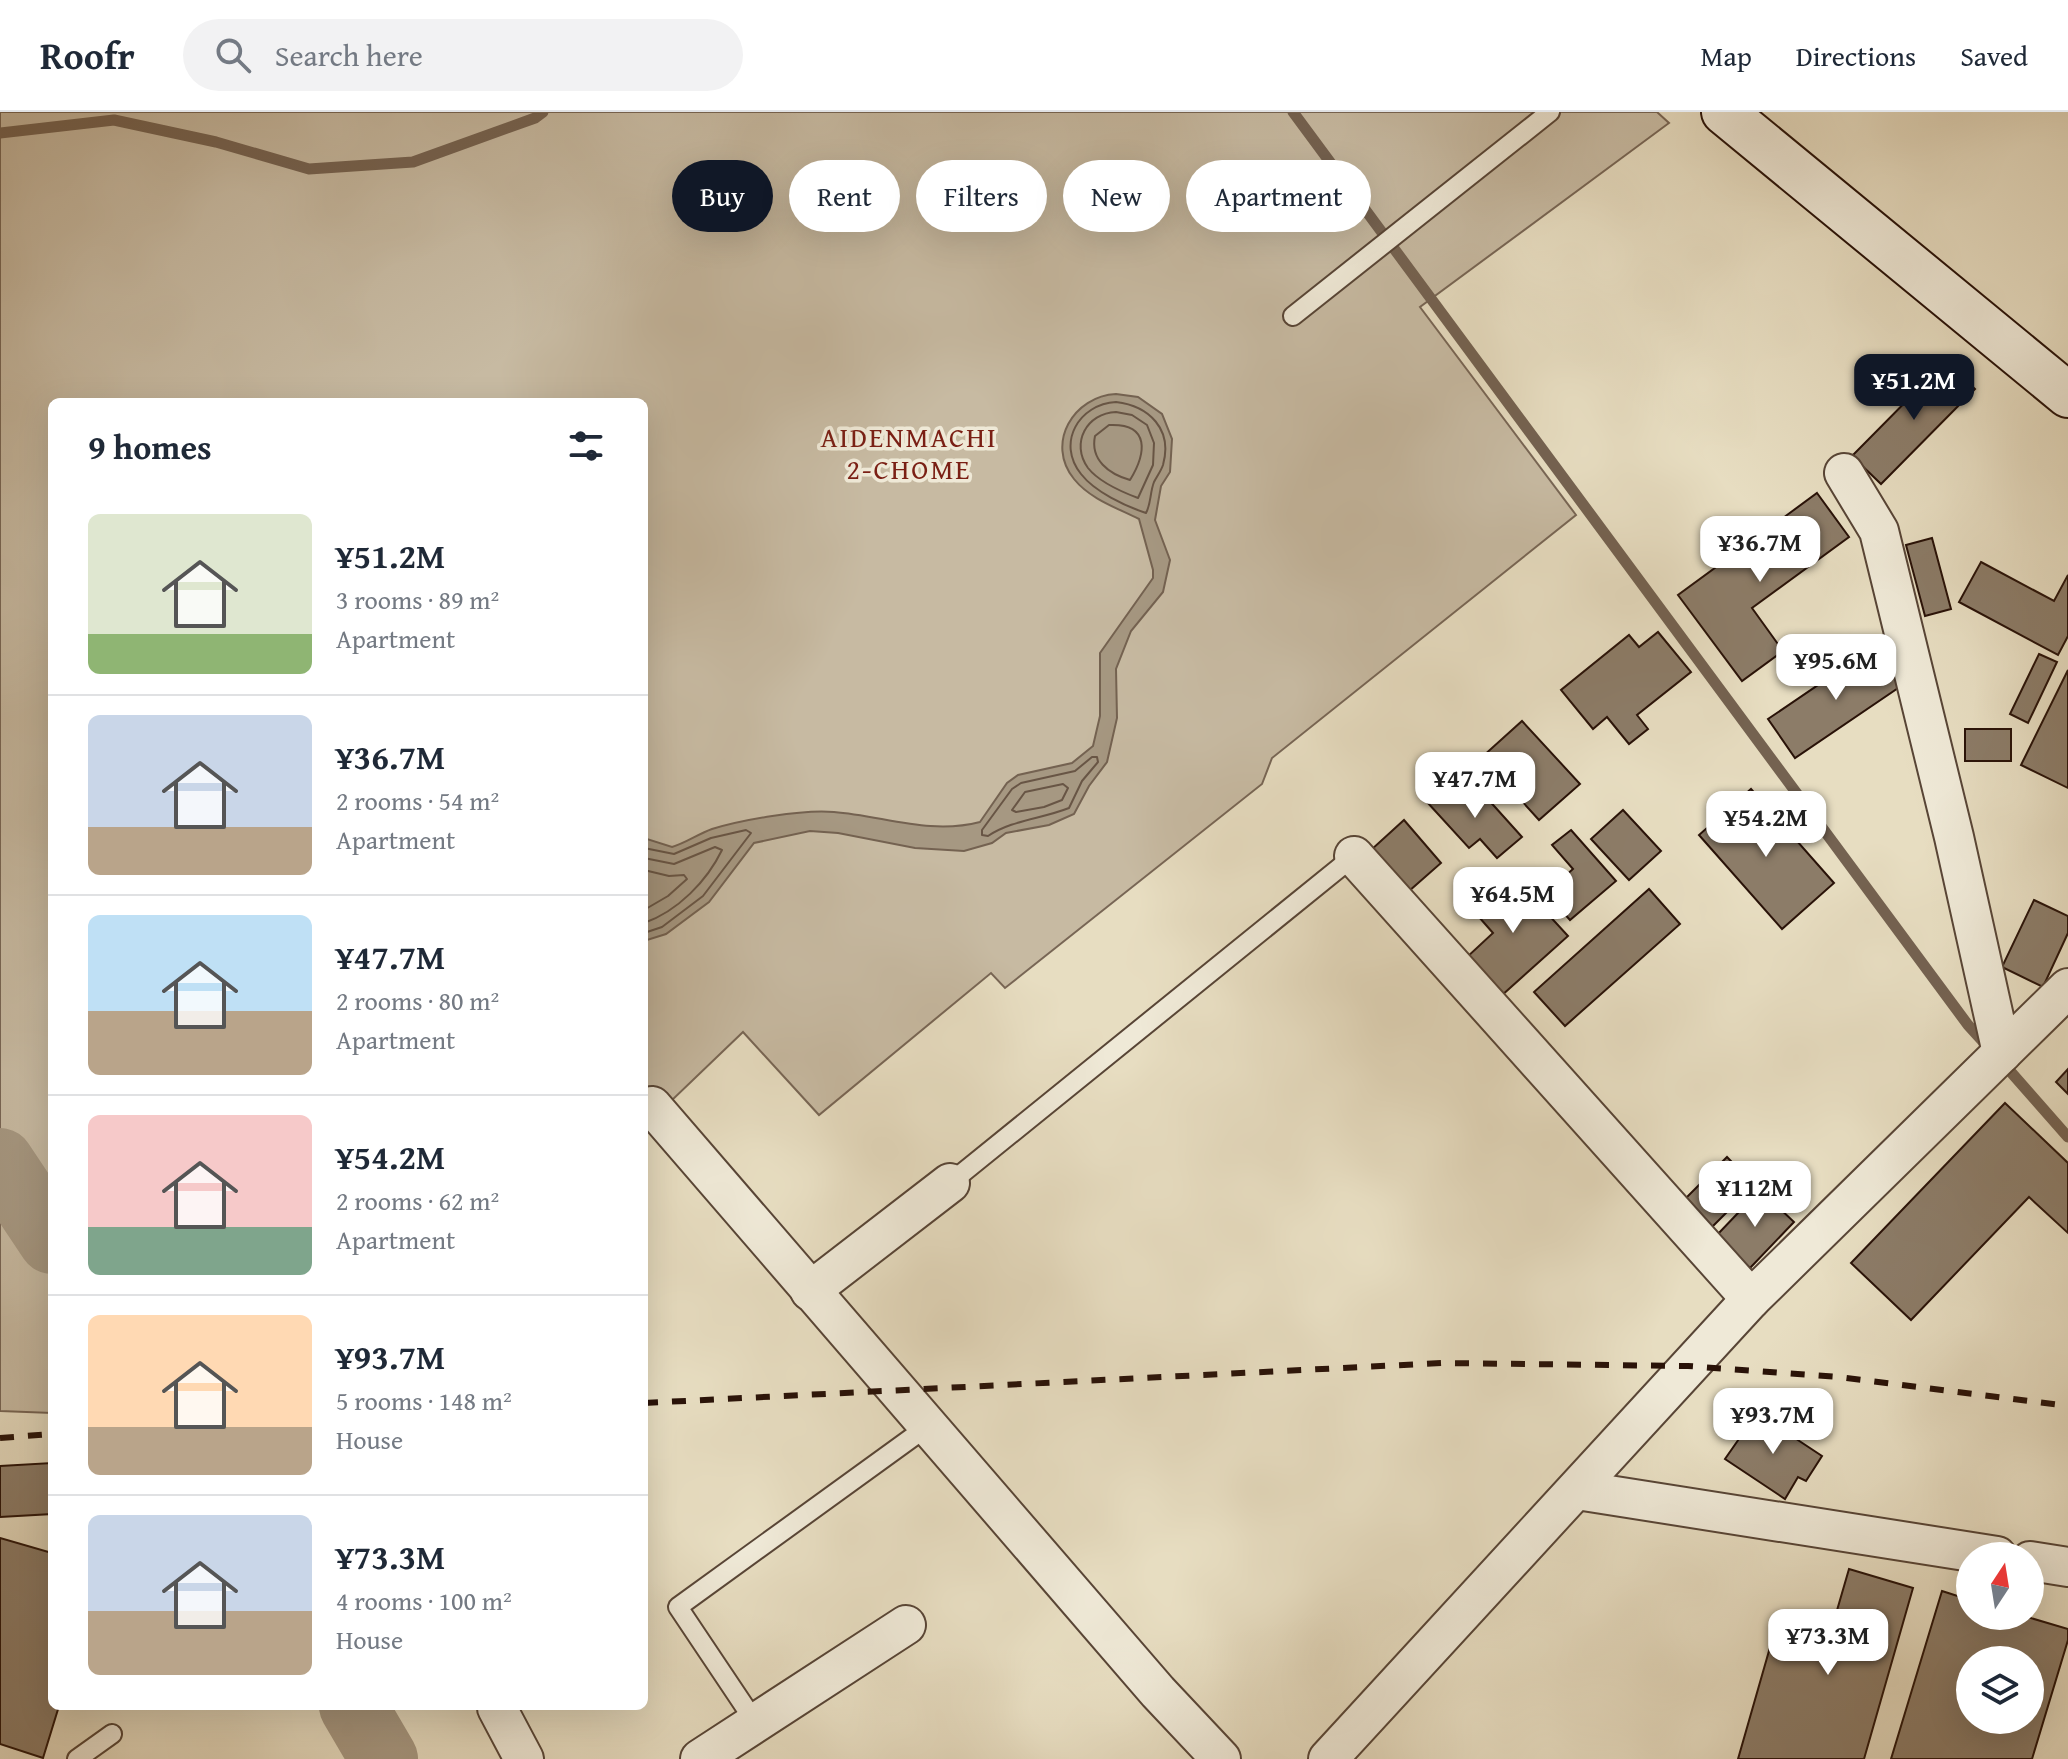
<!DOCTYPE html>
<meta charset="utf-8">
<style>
body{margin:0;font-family:"Gentium Book Plus",serif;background:#f2f2f3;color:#1f2937;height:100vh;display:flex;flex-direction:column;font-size:30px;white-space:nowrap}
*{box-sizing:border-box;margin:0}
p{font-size:26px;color:#747a83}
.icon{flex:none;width:44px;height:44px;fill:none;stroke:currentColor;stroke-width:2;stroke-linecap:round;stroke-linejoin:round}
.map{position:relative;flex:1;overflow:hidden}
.drawer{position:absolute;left:48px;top:286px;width:600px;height:1312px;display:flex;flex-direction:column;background:#fff;border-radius:12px;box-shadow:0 8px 32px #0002}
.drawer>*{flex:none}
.banner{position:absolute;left:672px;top:48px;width:760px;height:72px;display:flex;gap:16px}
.needle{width:52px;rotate:12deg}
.buttons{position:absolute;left:1956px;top:1430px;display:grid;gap:16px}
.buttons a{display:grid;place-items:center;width:88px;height:88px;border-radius:50%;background:#fff;box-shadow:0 8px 32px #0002;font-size:40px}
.price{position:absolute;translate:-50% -68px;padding:0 18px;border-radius:16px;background:#fff;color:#222;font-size:26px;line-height:52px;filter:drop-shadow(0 2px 4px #0008)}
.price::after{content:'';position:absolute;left:50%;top:48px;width:24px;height:18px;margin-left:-12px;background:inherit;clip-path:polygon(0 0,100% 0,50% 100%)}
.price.current{background:#111827;color:#fff}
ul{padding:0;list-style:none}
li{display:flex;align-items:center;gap:24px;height:200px;padding:0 40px}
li+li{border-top:2px solid #e0e1e3}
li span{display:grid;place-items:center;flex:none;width:224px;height:160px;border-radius:12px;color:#555}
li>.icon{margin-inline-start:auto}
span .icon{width:96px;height:96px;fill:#fffc;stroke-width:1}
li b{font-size:34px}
h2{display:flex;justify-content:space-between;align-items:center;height:96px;padding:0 40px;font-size:34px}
.chip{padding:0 28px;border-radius:36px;background:#fff;box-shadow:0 8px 32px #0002;font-size:28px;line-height:72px}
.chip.current{background:#111827;color:#fff}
header{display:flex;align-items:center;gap:48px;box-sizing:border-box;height:112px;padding:0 40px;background:#fff;border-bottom:2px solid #e0e1e3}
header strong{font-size:38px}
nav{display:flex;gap:44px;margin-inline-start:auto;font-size:28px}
.search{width:560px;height:72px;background:#f2f2f3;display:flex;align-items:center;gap:20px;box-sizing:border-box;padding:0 28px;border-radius:44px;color:#747a83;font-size:30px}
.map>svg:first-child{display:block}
</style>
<header>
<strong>Roofr</strong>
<div class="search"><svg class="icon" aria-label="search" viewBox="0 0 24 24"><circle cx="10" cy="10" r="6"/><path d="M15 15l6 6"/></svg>Search here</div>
<nav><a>Map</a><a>Directions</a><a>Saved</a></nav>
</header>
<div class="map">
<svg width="2068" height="1647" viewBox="0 0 2068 1647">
<rect width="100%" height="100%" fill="#e7ddc1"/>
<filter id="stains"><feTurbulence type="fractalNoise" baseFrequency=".0025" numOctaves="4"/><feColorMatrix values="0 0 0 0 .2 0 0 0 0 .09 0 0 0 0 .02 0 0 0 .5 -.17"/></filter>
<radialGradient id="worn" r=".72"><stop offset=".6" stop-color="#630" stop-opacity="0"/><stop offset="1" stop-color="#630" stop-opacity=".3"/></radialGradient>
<polygon fill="#c7baa2" stroke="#786655" stroke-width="2" points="0,0 1657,0 1669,11 1420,195 1576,403 1272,646 1262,672 1005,876 991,861 819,1003 743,920 644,1015 644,290 52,290 52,1301 0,1299"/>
<path fill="#a69882" stroke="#746251" stroke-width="2" d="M1116,282L1138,285L1162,302L1172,327L1170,360L1161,374L1155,408L1170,448L1163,480L1131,519L1116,557L1117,606L1107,650L1089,674L1074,702L1049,713L1006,721L992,731L964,739L915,736L838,721L810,719L754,731L709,790L666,822L644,829V726L672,735C686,731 698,722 712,717C742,708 802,697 834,700C884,704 930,723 980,710L1007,671L1018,663L1072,651L1093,634L1100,604V541L1153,466V458L1139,407C1117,396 1090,387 1074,367C1045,331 1074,284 1116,282Z"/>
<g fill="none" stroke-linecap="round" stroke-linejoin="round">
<g stroke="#685545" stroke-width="2">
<path d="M1116,290C1149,294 1173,317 1163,353C1161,359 1157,364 1154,370C1150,380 1151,392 1146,401C1125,394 1095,380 1081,362C1056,331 1079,292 1116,290Z"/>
<path d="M1116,300L1132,303L1147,313L1154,331L1153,353L1138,386C1122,380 1099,370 1088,356C1070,331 1087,301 1116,300Z"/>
<path d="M1109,313C1151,311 1146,342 1130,368C1109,362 1090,348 1095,324Z"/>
<path d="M1092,645H1097L1098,650L1082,669L1069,696C1041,707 1012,708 988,724L982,723V718L1012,677L1021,671L1075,659Z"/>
<polygon points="1063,672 1068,676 1062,688 1044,695 1016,700 1012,698 1025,680"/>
<polyline points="644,736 674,742 711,726 746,718 751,721 703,784 662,815 644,821"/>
<path d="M644,746L674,752L715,735L722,738C707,769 678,799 644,811"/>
<polyline points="644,758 669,764 684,763 687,767 668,784 644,798"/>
</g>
<g stroke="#746251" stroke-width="11">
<polyline points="1293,0 1968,913 1988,935"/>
<polyline points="0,21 114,8 216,30 309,57 413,50 535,6 543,0"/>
<polyline points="2002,950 2068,1025"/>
</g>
<g stroke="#a69882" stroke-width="68">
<polyline points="0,1050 52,1128"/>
<polyline points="353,1594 384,1647"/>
</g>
</g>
<g fill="#8c7c68" stroke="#291208" stroke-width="2" fill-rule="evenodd">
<polygon points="1946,249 1975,277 1881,372 1852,344"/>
<polygon points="1817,381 1849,425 1752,496 1783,539 1742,569 1678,483"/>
<polygon points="1932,426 1951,497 1925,504 1906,433"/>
<polygon points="1981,450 2054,489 2068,463 2068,524 2058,543 1959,490"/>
<polygon points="1658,520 1691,560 1637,603 1648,617 1629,632 1607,605 1593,617 1561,578 1629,523 1639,535"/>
<polygon points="1877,533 1904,572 1795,646 1768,607"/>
<polygon points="2039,542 2057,550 2028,611 2010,602"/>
<polygon points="2068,558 2068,676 2021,653"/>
<polygon points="1522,609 1580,672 1539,708 1482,645"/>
<rect x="1965" y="617" width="46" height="32"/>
<polygon points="1448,671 1463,688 1477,675 1522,725 1497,746 1480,727 1469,736 1427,690"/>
<polygon points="1751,677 1834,771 1782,817 1699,723"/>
<polygon points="1623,698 1661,739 1629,768 1591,727"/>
<polygon points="1404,708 1441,751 1409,779 1371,738"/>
<polygon points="1571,718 1616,769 1570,808 1546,781 1573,757 1552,733"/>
<polygon points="1511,762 1568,824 1501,884 1466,846 1493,821 1472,797"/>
<polygon points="1649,777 1680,812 1565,914 1534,880"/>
<polygon points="2034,788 2068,804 2068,821 2043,875 2002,855"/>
<polygon points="2068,957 2068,982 2056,970"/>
<polygon points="2005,991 2068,1051 2068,1121 2029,1085 1911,1208 1851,1151"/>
<polygon points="1727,1045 1754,1073 1709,1118 1682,1090"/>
<polygon points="1760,1078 1794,1110 1750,1156 1716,1124"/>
<polygon points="1757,1301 1822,1344 1806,1369 1798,1365 1785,1387 1725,1347"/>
<polygon points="52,1351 52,1402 0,1405 0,1354"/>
<polygon points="0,1426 52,1441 52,1594 59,1594 43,1646 0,1632"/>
<polygon points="1849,1457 1913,1476 1864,1647 1738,1647 1779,1504 1831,1519"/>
<path d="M1942,1479L1970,1488V1504H2024L2068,1517V1528L2032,1647H1891ZM1970,1548H2030V1608H1970Z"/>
</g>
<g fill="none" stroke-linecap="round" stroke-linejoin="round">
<g stroke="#584536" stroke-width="22">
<g id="lane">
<polyline points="1293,204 1550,0"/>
<polyline points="950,1071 1354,744"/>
<polyline points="755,1610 678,1495 928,1314"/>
<polyline points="77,1647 112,1622"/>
</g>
</g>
<g stroke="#584536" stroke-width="42">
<g id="street">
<polyline points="1844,361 1879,419 1954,725 2002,941"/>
<polyline points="1354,744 1751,1187"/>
<polyline points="652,994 1158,1580 1221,1647"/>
<polyline points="810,1179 950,1071"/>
<polyline points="1577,1378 1997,1444"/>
<polyline points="2030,1449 2068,1455"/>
<polyline points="500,1594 497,1596 524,1647"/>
<polyline points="700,1647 906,1513"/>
<polyline points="1328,1647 1751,1187 2068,876"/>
</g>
</g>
<g stroke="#291208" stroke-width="48">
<polyline id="secondary" points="1724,0 2068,283"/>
</g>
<use href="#lane" stroke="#efe9d7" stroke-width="18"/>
<use href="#street" stroke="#efe9d7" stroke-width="38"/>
<use href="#secondary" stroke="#efe9d7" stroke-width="44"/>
<g stroke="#291208" stroke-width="6" stroke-dasharray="14 14" stroke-linecap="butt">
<polyline points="644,1291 1442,1251 1688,1254 1838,1265 2068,1294"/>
<polyline points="0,1326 52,1322"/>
</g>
</g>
<g text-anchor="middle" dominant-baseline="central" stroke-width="7" stroke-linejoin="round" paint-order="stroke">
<g font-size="28" letter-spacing="2" fill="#7a1f14" stroke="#efe9d7">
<text x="909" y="324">AIDENMACHI<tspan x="909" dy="32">2-CHOME</tspan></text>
</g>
</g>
<rect width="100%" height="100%" filter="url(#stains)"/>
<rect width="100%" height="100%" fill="url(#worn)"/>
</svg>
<div class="buttons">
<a><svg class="needle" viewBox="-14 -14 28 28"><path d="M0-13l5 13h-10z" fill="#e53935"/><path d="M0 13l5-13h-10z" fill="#747a83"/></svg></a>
<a><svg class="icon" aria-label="layers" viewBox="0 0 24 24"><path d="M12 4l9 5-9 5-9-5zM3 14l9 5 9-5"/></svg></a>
</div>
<b class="price current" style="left:1914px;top:310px">¥51.2M</b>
<b class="price" style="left:1760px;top:472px">¥36.7M</b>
<b class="price" style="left:1836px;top:590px">¥95.6M</b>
<b class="price" style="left:1475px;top:708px">¥47.7M</b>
<b class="price" style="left:1766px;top:747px">¥54.2M</b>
<b class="price" style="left:1513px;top:823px">¥64.5M</b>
<b class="price" style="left:1755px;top:1117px">¥112M</b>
<b class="price" style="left:1773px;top:1344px">¥93.7M</b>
<b class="price" style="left:1828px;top:1565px">¥73.3M</b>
<div class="banner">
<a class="chip current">Buy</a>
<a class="chip">Rent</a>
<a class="chip">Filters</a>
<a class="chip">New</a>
<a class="chip">Apartment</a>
</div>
<section class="drawer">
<h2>9 homes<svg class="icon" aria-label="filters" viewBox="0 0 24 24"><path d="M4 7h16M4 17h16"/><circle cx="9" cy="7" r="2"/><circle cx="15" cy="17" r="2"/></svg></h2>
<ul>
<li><span style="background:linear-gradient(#dfe7d0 75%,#8fb573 0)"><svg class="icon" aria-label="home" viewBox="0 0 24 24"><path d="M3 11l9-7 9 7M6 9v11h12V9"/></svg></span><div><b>¥51.2M</b><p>3 rooms · 89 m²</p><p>Apartment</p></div></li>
<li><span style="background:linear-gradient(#c9d6e8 70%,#b9a48a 0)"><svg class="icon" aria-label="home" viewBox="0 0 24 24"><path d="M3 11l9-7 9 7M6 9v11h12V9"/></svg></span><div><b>¥36.7M</b><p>2 rooms · 54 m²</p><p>Apartment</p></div></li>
<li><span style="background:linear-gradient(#bfe0f5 60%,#b9a48a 0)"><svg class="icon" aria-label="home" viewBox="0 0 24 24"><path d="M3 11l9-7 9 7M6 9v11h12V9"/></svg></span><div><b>¥47.7M</b><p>2 rooms · 80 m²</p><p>Apartment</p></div></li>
<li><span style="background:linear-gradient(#f6c9c9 70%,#7fa58c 0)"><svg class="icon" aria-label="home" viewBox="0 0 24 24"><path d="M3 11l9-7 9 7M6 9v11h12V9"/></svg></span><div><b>¥54.2M</b><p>2 rooms · 62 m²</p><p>Apartment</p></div></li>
<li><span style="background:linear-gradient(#ffd9b3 70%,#b9a48a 0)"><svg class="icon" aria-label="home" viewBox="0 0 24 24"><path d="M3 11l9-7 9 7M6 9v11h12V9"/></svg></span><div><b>¥93.7M</b><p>5 rooms · 148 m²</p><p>House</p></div></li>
<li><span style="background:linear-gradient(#c9d6e8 60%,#b9a48a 0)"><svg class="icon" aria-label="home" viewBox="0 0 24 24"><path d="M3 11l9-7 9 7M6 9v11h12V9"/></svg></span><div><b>¥73.3M</b><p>4 rooms · 100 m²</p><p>House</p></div></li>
</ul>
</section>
</div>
